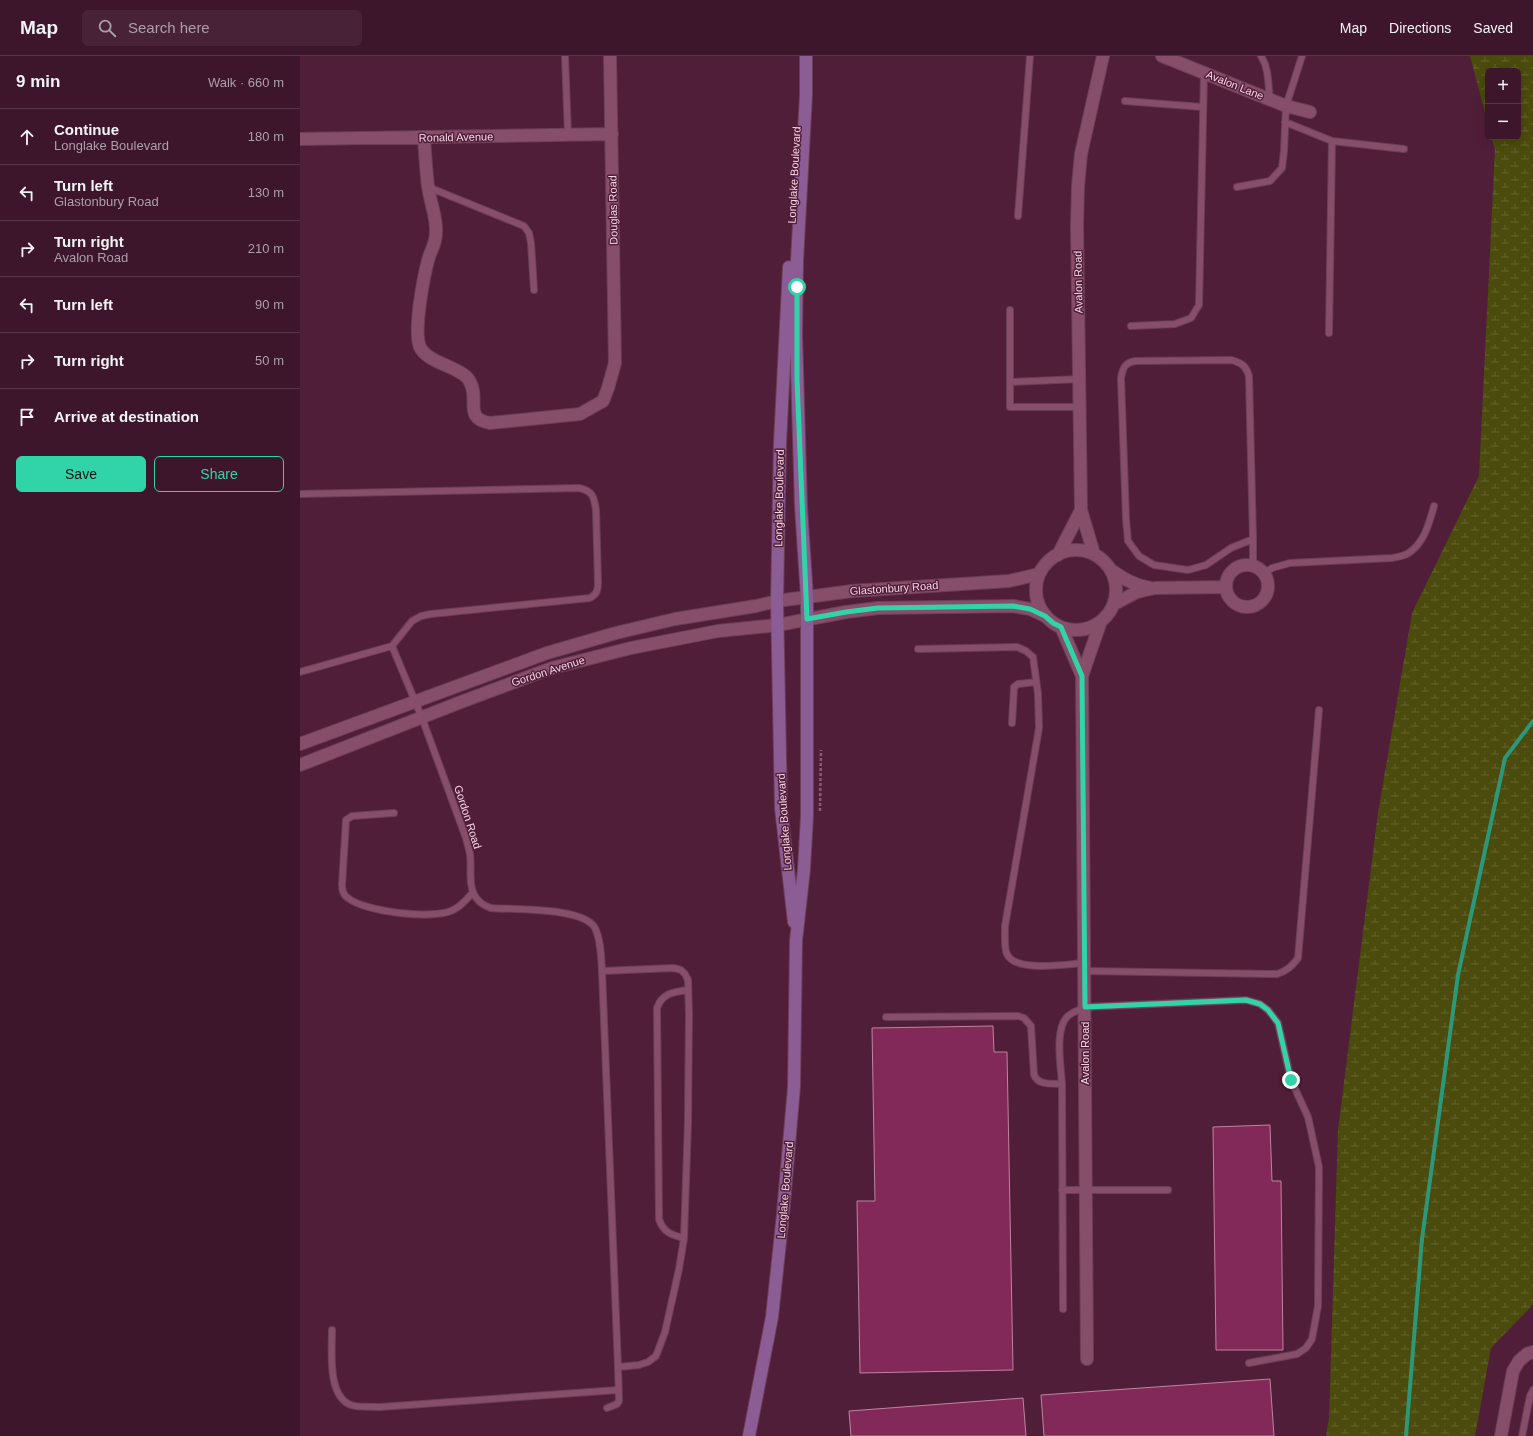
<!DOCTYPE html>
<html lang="en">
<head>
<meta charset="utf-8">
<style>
	:root { --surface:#3d162b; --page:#482337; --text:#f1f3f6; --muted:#ad9fa9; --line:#563547; --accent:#31d4a9 }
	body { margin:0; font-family:Arial,sans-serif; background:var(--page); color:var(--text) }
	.controls { position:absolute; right:12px; top:12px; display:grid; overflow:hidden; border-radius:6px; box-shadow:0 2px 10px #0003 }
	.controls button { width:36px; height:36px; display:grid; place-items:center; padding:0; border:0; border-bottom:1px solid var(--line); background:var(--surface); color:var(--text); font:20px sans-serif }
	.stop { position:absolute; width:12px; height:12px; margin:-9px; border:3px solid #31d4a9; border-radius:50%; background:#fff }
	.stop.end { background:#31d4a9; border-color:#fff; box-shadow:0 1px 4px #0008 }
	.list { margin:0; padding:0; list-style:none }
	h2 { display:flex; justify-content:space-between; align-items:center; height:52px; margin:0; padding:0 16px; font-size:17px }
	h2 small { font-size:13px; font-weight:400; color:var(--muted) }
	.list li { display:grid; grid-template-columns:26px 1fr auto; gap:12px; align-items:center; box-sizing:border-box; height:56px; padding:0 16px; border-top:1px solid var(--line) }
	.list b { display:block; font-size:15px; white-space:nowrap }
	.list p { margin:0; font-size:13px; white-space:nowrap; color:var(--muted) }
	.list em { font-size:13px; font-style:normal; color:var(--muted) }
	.actions { display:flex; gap:8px; padding:12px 16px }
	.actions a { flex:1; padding:9px 0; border:1px solid var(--accent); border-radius:6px; text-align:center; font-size:14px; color:var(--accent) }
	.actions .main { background:var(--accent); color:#111 }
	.icon { flex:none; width:22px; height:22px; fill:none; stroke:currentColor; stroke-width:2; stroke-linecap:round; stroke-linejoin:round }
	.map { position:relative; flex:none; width:1233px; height:1380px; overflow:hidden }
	header { display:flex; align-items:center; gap:24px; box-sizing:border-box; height:56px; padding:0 20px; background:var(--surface); border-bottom:1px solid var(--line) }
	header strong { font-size:19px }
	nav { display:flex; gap:22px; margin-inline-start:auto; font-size:14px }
	.search { width:280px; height:36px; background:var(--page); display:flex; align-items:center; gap:10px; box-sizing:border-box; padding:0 14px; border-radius:6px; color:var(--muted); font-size:15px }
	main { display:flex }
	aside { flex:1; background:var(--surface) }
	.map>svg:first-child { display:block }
	.wetland { fill:url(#wetland-marsh) }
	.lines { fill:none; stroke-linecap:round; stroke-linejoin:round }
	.stream { stroke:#2d9879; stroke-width:4 }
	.building { fill:#82295a; stroke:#c183a0 }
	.service-casing { stroke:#6b3e57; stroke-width:8 }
	.minor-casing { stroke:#6b3e57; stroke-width:14 }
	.secondary-casing { stroke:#6b3e57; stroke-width:14 }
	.path { stroke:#895c73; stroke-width:2.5; stroke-dasharray:3 2; stroke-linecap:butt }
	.service { stroke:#874e69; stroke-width:6 }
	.minor { stroke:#874e69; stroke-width:12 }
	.secondary { stroke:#8c5d94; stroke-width:12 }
	.route { stroke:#31d4a9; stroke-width:5 }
	.labels { text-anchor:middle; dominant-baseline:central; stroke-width:3; stroke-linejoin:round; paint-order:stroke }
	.street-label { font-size:11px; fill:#f7d5e4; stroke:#511e39 }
</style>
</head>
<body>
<header>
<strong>Map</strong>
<div class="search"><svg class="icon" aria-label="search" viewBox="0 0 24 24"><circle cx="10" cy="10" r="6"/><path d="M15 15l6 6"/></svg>Search here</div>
<nav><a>Map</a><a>Directions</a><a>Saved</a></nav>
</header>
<main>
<aside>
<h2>9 min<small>Walk · 660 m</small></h2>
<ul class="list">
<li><svg class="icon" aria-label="ahead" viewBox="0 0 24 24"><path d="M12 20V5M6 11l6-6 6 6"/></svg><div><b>Continue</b><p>Longlake Boulevard</p></div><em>180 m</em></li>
<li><svg class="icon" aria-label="left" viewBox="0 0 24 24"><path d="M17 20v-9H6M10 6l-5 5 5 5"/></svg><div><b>Turn left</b><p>Glastonbury Road</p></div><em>130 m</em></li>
<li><svg class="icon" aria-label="right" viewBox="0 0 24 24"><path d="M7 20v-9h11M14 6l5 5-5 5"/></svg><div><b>Turn right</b><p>Avalon Road</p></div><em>210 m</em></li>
<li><svg class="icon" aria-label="left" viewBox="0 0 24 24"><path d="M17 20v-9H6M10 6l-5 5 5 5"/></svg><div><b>Turn left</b></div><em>90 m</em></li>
<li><svg class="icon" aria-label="right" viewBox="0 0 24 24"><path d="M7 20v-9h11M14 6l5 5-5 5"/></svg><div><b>Turn right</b></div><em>50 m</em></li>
<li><svg class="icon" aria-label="arrive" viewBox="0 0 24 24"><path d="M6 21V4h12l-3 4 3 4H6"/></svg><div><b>Arrive at destination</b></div></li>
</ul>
<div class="actions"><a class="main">Save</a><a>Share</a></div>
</aside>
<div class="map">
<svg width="1233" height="1380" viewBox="0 0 1233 1380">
	<defs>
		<pattern id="wetland-marsh" width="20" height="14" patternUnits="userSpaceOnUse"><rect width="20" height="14" fill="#4a4b0c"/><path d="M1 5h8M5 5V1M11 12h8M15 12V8" fill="none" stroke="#65642f"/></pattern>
	</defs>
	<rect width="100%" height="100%" fill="#511e39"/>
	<path class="wetland" d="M1170,0h63v1248l-5,6 -37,38 -16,88h-149l3,-18 9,-288 40,-317 34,-200 67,-137 16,-327 -4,-12h27v-66h-30v53z"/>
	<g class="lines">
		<path class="stream" d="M1106,1380l16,-197 36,-264 47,-217 28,-37"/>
	</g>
	<path class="building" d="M693,970l1,26h13l6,318 -153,3 -3,-172h18l-3,-173z
		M970,1069l2,56h9l2,169h-67l-3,-223z
		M970,1323l4,57h-230l-3,-41z
		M723,1342l3,38h-175l-2,-25z"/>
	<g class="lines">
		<g class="service-casing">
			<path id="service" d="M265,0l3,79
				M961,0c8,12 7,29 9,43
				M825,45l77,6
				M985,66l47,19 72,8
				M128,131l96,39 5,7 2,10 3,47
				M937,131l33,-6 12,-13 2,-17 2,-45 16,-50
				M718,160l12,-160
				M710,254v97h70
				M831,270l44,-2 16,-6 8,-13 5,-232
				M1029,277l3,-192
				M710,326l70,-3
				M0,438l279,-6c14,3 15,9 17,22l2,72c0,8 -1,12 -8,16l-159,16 -10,2 -9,5 -20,25 -92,26
				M953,483l-22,9 -25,17 -18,5 -34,-5 -15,-9 -11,-15 -2,-22 -5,-141c2,-11 4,-15 14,-17l96,-1c11,3 15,6 18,16l4,163v27
				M964,518l8,-6 18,-5 102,-5c5,-1 11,-2 15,-4 17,-10 22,-30 27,-48
				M92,590l30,72 44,120c1,5 3,11 4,16 2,14 -3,35 8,46 4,5 8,6 13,8 23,2 93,-1 104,20 6,12 6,29 7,43l72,-3 7,2 4,4 3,6 1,35 -1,107 -4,116 -5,31 -14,63 -9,24 -8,6 -9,3 -21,2 1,34 -2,3 -10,4
				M618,593l99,-2 9,4 7,6 5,37 1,34 -34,198c0,7 -1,23 2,28 8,19 61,10 77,9
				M712,667l2,-36 4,-3 18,-2
				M94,757l-42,3 -6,4 -4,65c0,5 1,10 6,13 17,14 85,22 105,12 9,-4 14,-11 20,-18
				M302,915l16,396
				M785,915l192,3c10,-3 15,-8 21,-16l21,-248
				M586,961l132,-1 6,2 7,8 3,49c5,11 17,8 28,9 -1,-17 -8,-56 6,-68 4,-4 12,-6 17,-9l161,-7 14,4 8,6 10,13 13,57 17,37 11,50 -1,139 -6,33 -6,9 -9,6 -48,9
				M762,1028l1,225
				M762,1134h106
				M384,1182c-13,-3 -21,-6 -25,-19l-2,-211c5,-15 17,-16 31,-18
				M32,1274c0,21 -5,66 19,75 9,3 20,1 29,2l238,-17
				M1222,1380l8,-40 3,-6"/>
		</g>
		<g class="minor-casing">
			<path id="minor" d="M862,0l124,50 24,6
				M124,81c1,16 2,33 4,49 2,17 11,36 7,54 -1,6 -4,11 -6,17 -5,17 -16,74 -9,90 7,16 41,20 49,33 12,19 -7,38 21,43l90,-9 23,-13 5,-13 7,-25 -5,-307
				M0,83l312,-5
				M736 534a40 40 0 1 1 80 0a40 40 0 1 1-80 0Z
				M794,498l-13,-44 -4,-284 1,-40 3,-32 22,-98
				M758,499l23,-45
				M926 530a21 21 0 1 1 42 0a21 21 0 1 1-42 0Z
				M811,514c13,9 23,15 39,18
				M814,548l23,-12 18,-4 70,-1
				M761,571l21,49
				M0,688l247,-91 69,-20 59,-14 81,-13 21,-5 75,-10 157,-10 30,-7
				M0,709l161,-63 91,-34 79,-20 87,-17 60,-6 68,-13 32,-4 135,-2 17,3 15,7
				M787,1303l-5,-683 19,-55
				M1201,1380l12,-65 6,-10 8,-7 6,-2"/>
		</g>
		<g class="secondary-casing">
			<path id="secondary" d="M489,211l-9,176 -3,158 4,207 13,114
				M449,1380l23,-119 11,-103 11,-127 2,-146 8,-72 3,-53v-219l-6,-90 -5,-173 1,-73 9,-166v-39"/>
		</g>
		<path class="path" d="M520,755l1,-61"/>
		<use href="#service" class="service"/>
		<use href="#minor" class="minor"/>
		<use href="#secondary" class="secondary"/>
	</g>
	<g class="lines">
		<path class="route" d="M497,231v93l10,239 39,-7 32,-4 135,-2 17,3 15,7 8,7 8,4 21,49 3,331 161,-7 14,4 8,6 10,13 13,57"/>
	</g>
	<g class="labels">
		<g class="street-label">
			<text transform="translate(935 29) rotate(22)">Avalon Lane</text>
			<text transform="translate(156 81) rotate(-1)">Ronald Avenue</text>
			<text transform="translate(494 119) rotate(-87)">Longlake Boulevard</text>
			<text transform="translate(313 154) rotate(-91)">Douglas Road</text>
			<text transform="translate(778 226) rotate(-91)">Avalon Road</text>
			<text transform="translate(479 442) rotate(-89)">Longlake Boulevard</text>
			<text transform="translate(594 532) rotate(-4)">Glastonbury Road</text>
			<text transform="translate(248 615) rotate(-18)">Gordon Avenue</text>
			<text transform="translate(168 761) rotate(72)">Gordon Road</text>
			<text transform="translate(484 766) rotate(-94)">Longlake Boulevard</text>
			<text transform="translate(785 997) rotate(-90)">Avalon Road</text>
			<text transform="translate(485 1134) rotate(-85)">Longlake Boulevard</text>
		</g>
	</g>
</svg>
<div class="controls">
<button>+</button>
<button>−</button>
</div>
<div class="stop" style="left:497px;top:231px"></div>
<div class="stop end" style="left:991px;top:1024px"></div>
</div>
</main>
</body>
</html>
